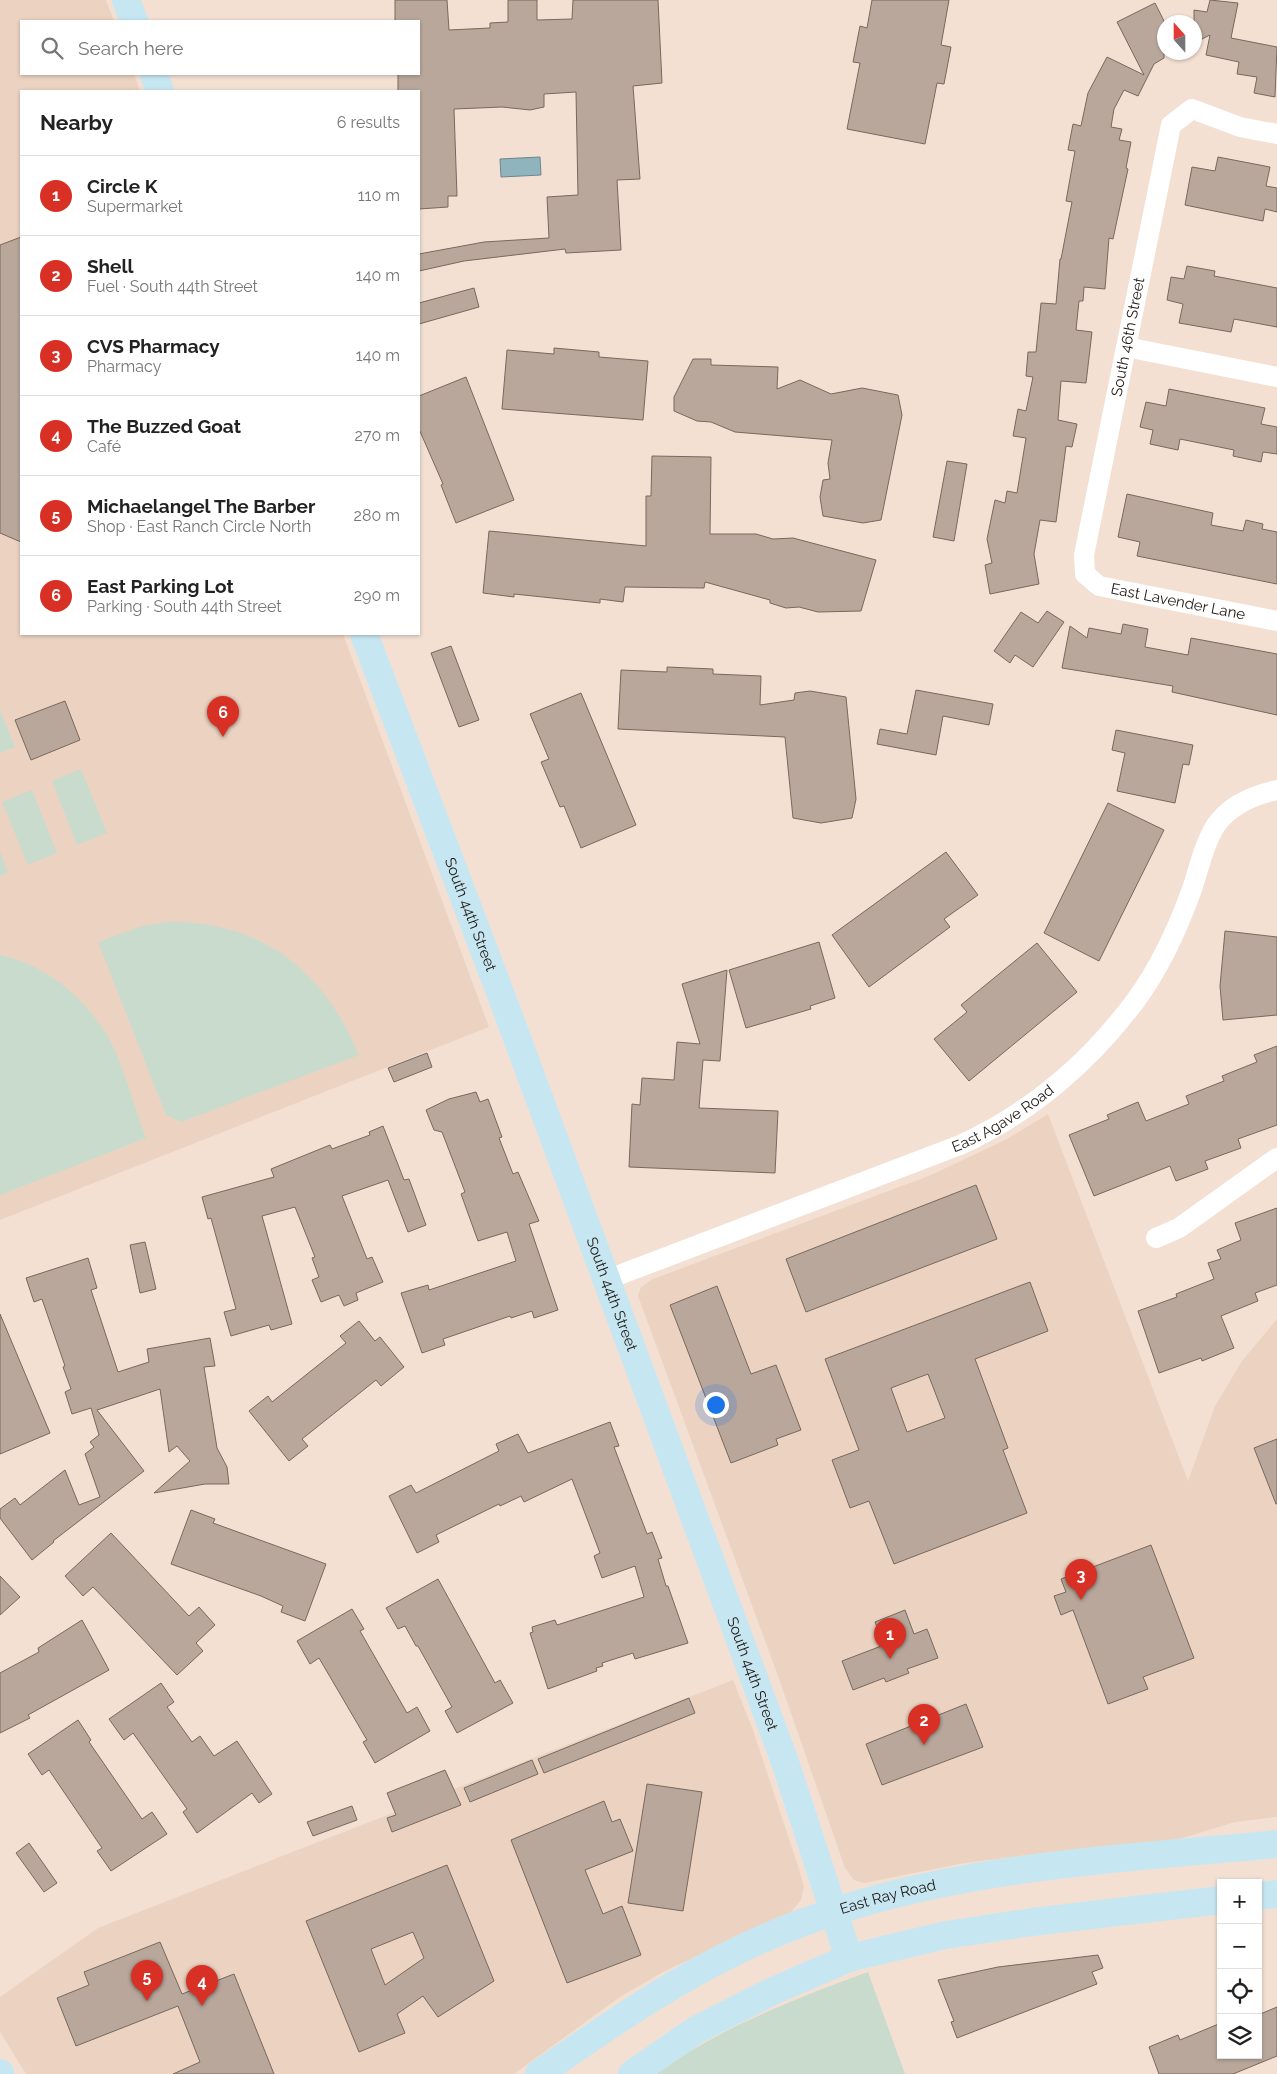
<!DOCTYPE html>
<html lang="en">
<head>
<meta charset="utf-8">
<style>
	:root { --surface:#fff; --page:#f6f6f6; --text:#222; --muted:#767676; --line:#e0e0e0; --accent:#d93025 }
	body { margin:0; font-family:Raleway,sans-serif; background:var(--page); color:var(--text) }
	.controls { position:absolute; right:15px; bottom:15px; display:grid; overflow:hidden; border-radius:0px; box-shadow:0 1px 4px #0004 }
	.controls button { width:45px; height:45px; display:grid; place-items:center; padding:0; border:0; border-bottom:1px solid var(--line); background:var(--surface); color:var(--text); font:25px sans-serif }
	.compass { position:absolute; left:1157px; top:15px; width:45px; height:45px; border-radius:50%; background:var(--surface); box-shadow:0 1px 4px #0004; rotate:339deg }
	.you { position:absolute; left:715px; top:1404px; width:18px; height:18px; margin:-12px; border:4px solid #fff; border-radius:50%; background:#1a73e8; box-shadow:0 0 0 8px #1a73e833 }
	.badge { display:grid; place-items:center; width:32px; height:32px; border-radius:50%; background:var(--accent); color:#fff; font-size:16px; font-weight:700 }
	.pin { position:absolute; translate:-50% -41px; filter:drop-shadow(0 1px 2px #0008) }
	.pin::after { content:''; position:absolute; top:26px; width:18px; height:15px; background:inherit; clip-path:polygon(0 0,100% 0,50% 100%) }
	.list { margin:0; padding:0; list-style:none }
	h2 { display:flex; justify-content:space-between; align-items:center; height:65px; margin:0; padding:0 20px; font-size:21px }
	h2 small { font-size:16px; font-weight:400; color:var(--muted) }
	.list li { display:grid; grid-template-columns:32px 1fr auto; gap:15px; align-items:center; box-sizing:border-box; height:80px; padding:0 20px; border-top:1px solid var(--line) }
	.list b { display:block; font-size:19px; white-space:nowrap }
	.list p { margin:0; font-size:16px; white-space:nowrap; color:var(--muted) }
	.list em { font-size:16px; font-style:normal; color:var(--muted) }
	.icon { flex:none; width:28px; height:28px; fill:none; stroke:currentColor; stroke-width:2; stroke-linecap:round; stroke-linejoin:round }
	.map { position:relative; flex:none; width:1277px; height:2074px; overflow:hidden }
	.search { position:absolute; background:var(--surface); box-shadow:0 1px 4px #0004; left:20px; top:20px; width:400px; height:55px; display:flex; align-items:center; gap:12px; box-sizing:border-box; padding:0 18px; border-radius:0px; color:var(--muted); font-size:19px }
	.panel { position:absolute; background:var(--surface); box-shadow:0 1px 4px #0004; left:20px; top:90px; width:400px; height:545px; border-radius:0px }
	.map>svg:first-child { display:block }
	.built { fill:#ecd3c1 }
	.green { fill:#c9dbcc }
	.water { fill:#90b4be; stroke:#6e858b }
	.building { fill:#b9a79b; stroke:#78685d; fill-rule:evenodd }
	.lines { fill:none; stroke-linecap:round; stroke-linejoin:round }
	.street { stroke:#fff; stroke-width:20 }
	.secondary { stroke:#c6e7f2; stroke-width:28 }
	.labels { text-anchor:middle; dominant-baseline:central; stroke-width:4.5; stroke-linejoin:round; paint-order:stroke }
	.street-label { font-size:15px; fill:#1f1814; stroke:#fff }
</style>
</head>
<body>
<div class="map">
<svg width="1277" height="2074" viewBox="0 0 1277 2074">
	<rect width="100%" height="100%" fill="#f3e0d3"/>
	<path class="built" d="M0,0h106l8,21h-93v53h113l6,17h-119v543h322l146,393 -489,193z
		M1048,1114l140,367 27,-75 27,-45 35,-42v498l-42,5 -65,20 -118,10 -87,11 -101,20 -10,-3 -9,-12 -67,-192 -140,-380 3,-9 12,-8 278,-104 76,-36z
		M733,1680l20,50 46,139 5,17 -3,14 -10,12 -128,60 -43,25 -106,77h-488l-26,-42v-35l98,-69z"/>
	<path class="green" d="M0,710l15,37 -15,6z
		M81,769l26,64 -30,12 -25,-64z
		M32,790l25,63 -29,12 -26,-63z
		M0,852l8,20 -8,4z
		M169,922c94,-1 155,49 190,133l-178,67 -15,-7 -68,-173 44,-16z
		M0,955c46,10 82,40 107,80 15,25 28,74 39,103l-146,57z
		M868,1972l37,102h-250c65,-46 139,-75 213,-102z"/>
	<path class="water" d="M540,157l1,18 -40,2 -1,-18z"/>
	<path class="building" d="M395,0h52l2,30 41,-2v-5l18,-1v-22h29v20l35,-1 1,-19h85l4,83 -29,3 7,93 -23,1 4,70 -55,3 -1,-4 -101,12 -45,10v-17l65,-12 65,-4 -2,-41 31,-2 -2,-103 -32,2v13l-14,3 -28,-3 -48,2 3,87h-9v11l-29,2v-118h-21v-17h21v-53h-24z
		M872,0h77l-8,45 10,2 -7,37 -7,-1 -12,61 -78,-15 13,-66 -7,-1 7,-36 7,2z
		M1210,0l28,3 -7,35 46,9 -2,50 -21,-4 3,-16 -20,-3 2,-12 -33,-7 4,-20 -16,8v-33l13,2z
		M1155,3l9,18v37l-10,6 -16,32 -14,-6 -10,19 -3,18 11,2 -3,11 12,2 -5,26 2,1 -15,70 -4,-1 -4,51 -21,-2 -1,14h-4l-3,29 16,2 -6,51 -25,-2 -3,39 19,4 -5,23 -6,-1 -10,76 -16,-2 -6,34 5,30 -49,10 -5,-29 7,-2 -5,-24 8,-39 10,3 2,-12 10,2 9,-55 -13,-2 5,-27 8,2 7,-34 -7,-1 2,-24h8l5,-49 15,1 4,-45h1l11,-57 -6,-1 9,-50 -7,-1 5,-26 8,2 7,-33 19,-36 37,18 -27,-53z
		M1218,157l52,10 -4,19 11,2v24l-12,-3 -2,12 -78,-16 7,-38 23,4z
		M21,237v305l-21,-9v-288z
		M1187,266l28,5 -1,5 63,12v39l-43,-8 -3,13 -52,-9 4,-19 -16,-4 4,-23 13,2z
		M474,288l5,19 -60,17v-21z
		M554,348l45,4v5l49,4 -5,59 -141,-11 5,-59 47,4z
		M693,359h18v6l67,2 -1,22 23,-9 31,14 31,-6 36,7 4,20 -21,105 -18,3 -40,-7 -3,-19 3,-17 7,-1 -2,-16 4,-23 -97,-8 -24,-10 -14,-1 -23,-10v-14z
		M466,377l48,123 -58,23 -15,-38 2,-1 -24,-55v-33z
		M1169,389l96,19 -4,16 16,3v27l-14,-2 -2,10 -28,-6 1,-6 -54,-11 -2,11 -28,-6 3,-14 -13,-3 6,-25 20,4z
		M652,456l59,1 -1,77h46l17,5 20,-1 83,22 -15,51 -43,1 -19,-5 -13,1 -16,-5v-3l-65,-18 -1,6 -79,-1 -2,15 -23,-3v4l-86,-9v3l-31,-4 6,-62 157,15v-50h5z
		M947,461l20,3 -13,77 -21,-4z
		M1127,494l86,19 -2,12 32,6 3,-11 17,4 -1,5 15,3v52l-140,-28 3,-14 -22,-5z
		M1047,611l17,11 -31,45 -18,-12 -5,8 -16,-12 27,-39 17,11z
		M1123,624l25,5 -3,18 43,8 3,-17 86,16v61l-105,-23 1,-6 -111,-18 8,-42 17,12 2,-10 32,6z
		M451,646l28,74 -20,7 -28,-74z
		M667,667l46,2v5l48,2 -1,29 34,-5 1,-7 15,-2 36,6 10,102 -4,19 -31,5 -28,-5 -8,-81 -167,-8 3,-59 46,2z
		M916,690l77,14 -4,21 -46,-9 -7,39 -59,-11 3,-15 27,5z
		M581,693l55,132 -55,23 -17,-42 -4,1 -19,-45 8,-3 -19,-45z
		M65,701l15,39 -49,20 -16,-40z
		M1116,730l77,15 -4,20 -6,-1 -8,39 -58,-12 8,-38 -13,-3z
		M1108,803l56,27 -65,131 -55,-28z
		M946,852l32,43 -34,24 6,8 -81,60 -37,-52z
		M1225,931l52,6v78l-54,5 -3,-34z
		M819,942l16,56 -25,8 1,3 -65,19 -17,-58z
		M1037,943l40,49 -108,89 -35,-42 33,-27 -6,-7z
		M727,970l-7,91 -17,-1 -4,48 79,3 -3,62 -146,-6 3,-63 8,1 2,-27 32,2 3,-38 23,2 -18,-60z
		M1277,1046v79l-39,14 3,9 -36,13 3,8 -32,12 -6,-15 -76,30 -25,-61 40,-16 -2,-4 31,-13 8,19 43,-17 -3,-8 38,-15 -2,-5 35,-14 -3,-7z
		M427,1053l5,14 -38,15 -6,-14z
		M476,1092l4,10 8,-3 14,38 -3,1 14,36 5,-2 21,49 -10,3 29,86 -24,8 -2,-7 -21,7 -1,-2 -67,23 2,6 -23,8 -21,-60 27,-8 1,5 87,-29 -9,-29 -29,9 -17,-47 4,-2 -23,-60 -8,-2 -8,-20 23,-11z
		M383,1126l21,54 5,-1 17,46 -18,7 -20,-52 -46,16 25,63 5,-2 11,25 -27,11 2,7 -14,6 -5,-11 -18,7 -9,-22 7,-3 -7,-19 3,-1 -20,-50 -33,9 30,108 -21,6 -2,-5 -38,11 -7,-24 12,-3 -25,-91 -3,1 -6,-22 72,-20 -3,-8 59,-24 2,4 38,-14 -1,-3z
		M976,1185l21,54 -191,73 -20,-53z
		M1277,1208v77l-22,8 3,8 -37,15 13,32 -32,13 -1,-3 -42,15 -21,-62 39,-14 -1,-3 38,-15 -6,-16 13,-4 -4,-9 24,-10 -6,-17z
		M145,1242l11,47 -16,4 -10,-48z
		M88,1258l9,30 -6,2 27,82 31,-10 -2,-13 63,-11 5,28 -11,1 13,81 10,19 2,17h-24l-51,9 36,-32 -13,-15 -8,6 -9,-63 -63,21 47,61 -91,70 1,1 -22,18 -32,-42v-9l15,-11 5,7 45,-35 14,35 21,-8 -15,-43 9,-7 -4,-5 9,-7 -8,-27 -19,6 -7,-22 6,-3 -8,-22 2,-1 -23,-67 -8,3 -8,-24z
		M1030,1282l18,49 -73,28 33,89 -5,2 24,63 -133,51 -25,-63 -19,7 -18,-48 27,-10 -34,-91zM928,1374l17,44 -38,14 -16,-44z
		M717,1286l34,88 25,-9 25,65 -25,9 2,6 -47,18 -61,-158z
		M0,1314l50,119 -50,21z
		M359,1321l16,20 5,-4 24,30 -23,19 -5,-6 -74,59 6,7 -19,15 -40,-50 19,-15 4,6 74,-59 -6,-7z
		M610,1422l9,24 -5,1 33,87 5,-2 10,26 -4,1 8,27h2l20,57 -53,16 -2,-6 -31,10 1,3 -7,2 1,3 -49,18 -18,-56 3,-1 -1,-5 23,-7 2,5 87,-28 -9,-31 -33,12 -8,-22 6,-3 -28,-74 -48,23 -3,-6 -21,10 -1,-2 -63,31 3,7 -22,11 -28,-57 22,-11 5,8 83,-42 -3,-7 22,-10 10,19z
		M1277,1439v65h-1l-22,-56z
		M191,1510l24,9 -2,4 113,41 -21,57 -24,-9 2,-6 -22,-10 -90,-32z
		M111,1533l78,83 10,-9 16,18 -19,18 7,8 -26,24 -84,-88 -10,9 -18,-20z
		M1151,1545l43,113 -51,19 5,12 -40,15 -35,-94 -12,5 -7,-19 12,-4 -5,-13z
		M0,1576l20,21 -20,18z
		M438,1579l57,104 5,-3 13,23 -56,30 -12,-22 7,-4 -34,-61h-2l-11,-20 -7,3 -12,-21z
		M352,1609l12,20 -4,2 47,82 10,-6 13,24 -55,32 -12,-21 4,-2 -48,-82 -9,6 -13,-23z
		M905,1610l9,24 13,-5 11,29 -31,11 2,4 -23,9 -2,-4 -31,12 -11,-29 42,-16 -9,-23z
		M82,1620l27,50 -81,45 2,3 -30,15v-60l39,-21 -1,-4z
		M161,1683l13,19 -7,5 25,35 8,-6 14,20 23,-15 35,53 -13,9 -7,-10 -55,40 -14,-21 4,-3 -54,-76 -9,7 -15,-21z
		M689,1698l6,15 -151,60 -6,-14z
		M966,1704l17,43 -101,38 -16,-41z
		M78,1720l13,20 -2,2 53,77 10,-7 15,22 -56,37 -14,-20 5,-3 -53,-78 -7,5 -14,-21z
		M532,1760l6,14 -68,28 -6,-14z
		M445,1770l16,35 -69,27 -5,-14 9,-3 -9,-22z
		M647,1784l55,8 -19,119 -55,-8z
		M604,1801l8,21 8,-3 13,32 -48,19 18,44 19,-8 19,49 -74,28 -56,-143z
		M352,1806l5,14 -44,16 -6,-14z
		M29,1843l28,40 -13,9 -28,-39z
		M447,1865l47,116 -56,36 -15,-21 -26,18 8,19 -46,19 -53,-131zM413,1932l11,26 -39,27 -14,-36z
		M160,1942l22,52 52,-20 40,100h-101l27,-12 -22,-56 -102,40 -19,-48 32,-13 -5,-13z
		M1098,1955l5,13 -11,4 5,12 -140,54 -6,-16 3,-1 -16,-41 60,-13z
		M1277,2007v49l-44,18h-74l-10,-27 29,-12 2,5 41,-17v32h37v-40z"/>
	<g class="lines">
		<g class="street">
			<path id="s1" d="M1277,134l-37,-7 -48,-18 -21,16 -87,430 1,19 14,12 178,35"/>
			<path d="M1126,347l151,30"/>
			<path d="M1156,1238l23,-10 98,-70"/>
			<path id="s2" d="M606,1280l354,-135c70,-32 130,-83 176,-145 25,-34 42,-72 56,-111 7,-21 12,-45 24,-64 14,-20 38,-30 61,-35"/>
		</g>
		<g class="secondary">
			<path d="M126,0l8,21"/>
			<path d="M154,74l6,17"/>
			<path id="s3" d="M364,634l137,361 284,767 64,196"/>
			<path d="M1258,1896l19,-2"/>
			<path d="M0,2073v1"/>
			<path id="s4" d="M539,2074c70,-49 141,-98 219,-133 162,-74 345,-80 519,-97"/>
			<path d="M632,2074l64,-44 77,-39 76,-33 97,-23 86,-13 189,-22"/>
		</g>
	</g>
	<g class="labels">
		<g class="street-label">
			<text transform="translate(1128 337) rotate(-79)">South 46th Street</text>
			<text stroke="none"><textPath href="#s1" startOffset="672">East Lavender Lane</textPath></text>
			<text stroke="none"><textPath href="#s3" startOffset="300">South 44th Street</textPath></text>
			<text stroke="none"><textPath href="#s2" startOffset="429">East Agave Road</textPath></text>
			<text stroke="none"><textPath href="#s3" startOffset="705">South 44th Street</textPath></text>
			<text stroke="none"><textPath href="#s3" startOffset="1110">South 44th Street</textPath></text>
			<text stroke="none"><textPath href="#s4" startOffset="394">East Ray Road</textPath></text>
		</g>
	</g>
</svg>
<div class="controls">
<button>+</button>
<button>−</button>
<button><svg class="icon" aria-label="locate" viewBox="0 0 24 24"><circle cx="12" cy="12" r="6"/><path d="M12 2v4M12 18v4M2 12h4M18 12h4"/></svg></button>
<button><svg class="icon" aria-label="layers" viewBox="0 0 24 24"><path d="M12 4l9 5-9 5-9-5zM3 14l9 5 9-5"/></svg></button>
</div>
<svg class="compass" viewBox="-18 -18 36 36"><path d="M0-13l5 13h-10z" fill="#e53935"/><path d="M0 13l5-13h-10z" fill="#767676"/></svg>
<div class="you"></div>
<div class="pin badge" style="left:890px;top:1659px">1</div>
<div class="pin badge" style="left:924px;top:1745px">2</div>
<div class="pin badge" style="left:1081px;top:1600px">3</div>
<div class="pin badge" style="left:202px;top:2006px">4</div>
<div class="pin badge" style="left:147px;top:2001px">5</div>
<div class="pin badge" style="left:223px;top:737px">6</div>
<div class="search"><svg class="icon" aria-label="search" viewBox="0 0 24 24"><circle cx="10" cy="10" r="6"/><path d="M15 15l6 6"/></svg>Search here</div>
<section class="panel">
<h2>Nearby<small>6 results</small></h2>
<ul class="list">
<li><span class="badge">1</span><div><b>Circle K</b><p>Supermarket</p></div><em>110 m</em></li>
<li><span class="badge">2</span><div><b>Shell</b><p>Fuel · South 44th Street</p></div><em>140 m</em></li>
<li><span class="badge">3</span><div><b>CVS Pharmacy</b><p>Pharmacy</p></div><em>140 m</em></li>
<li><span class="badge">4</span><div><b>The Buzzed Goat</b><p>Café</p></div><em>270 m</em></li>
<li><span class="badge">5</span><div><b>Michaelangel The Barber</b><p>Shop · East Ranch Circle North</p></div><em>280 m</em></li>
<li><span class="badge">6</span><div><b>East Parking Lot</b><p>Parking · South 44th Street</p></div><em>290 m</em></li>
</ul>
</section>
</div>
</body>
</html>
